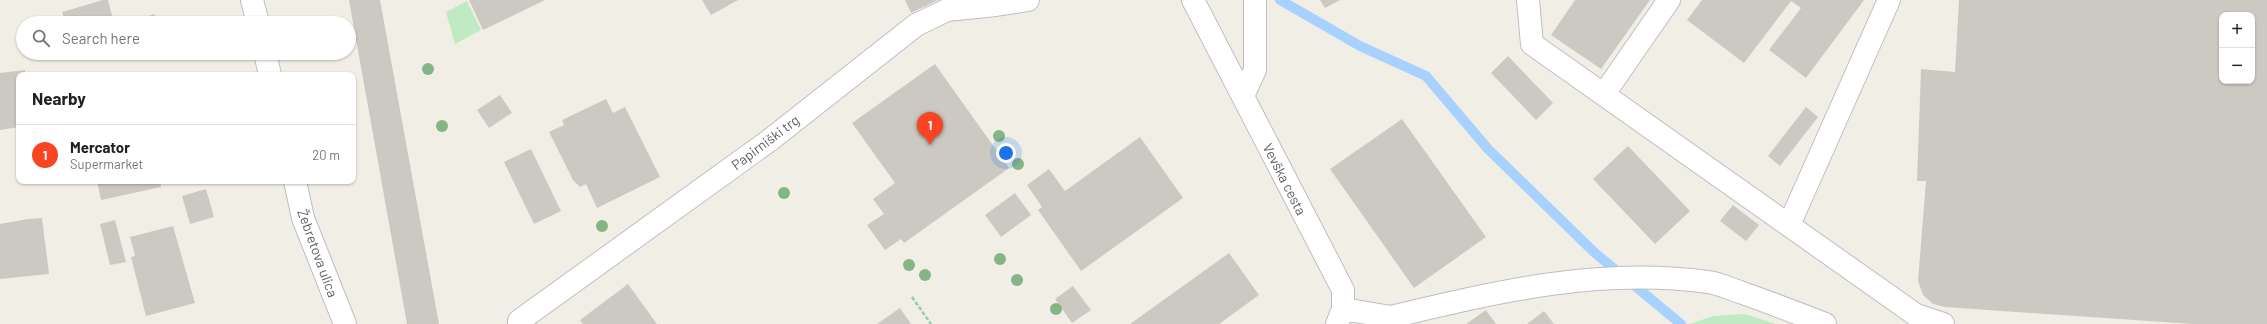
<!DOCTYPE html>
<html lang="en">
<head>
<meta charset="utf-8">
<style>
	:root { --surface:#fff; --page:#f2f2f2; --text:#202124; --muted:#757577; --line:#e0e0e0; --accent:#f94523 }
	body { margin:0; font-family:Barlow,sans-serif; background:var(--page); color:var(--text) }
	.controls { position:absolute; right:12px; top:12px; display:grid; overflow:hidden; border-radius:8px; box-shadow:0 1px 3px #0004 }
	.controls button { width:36px; height:36px; display:grid; place-items:center; padding:0; border:0; border-bottom:1px solid var(--line); background:var(--surface); color:var(--text); font:20px sans-serif }
	.you { position:absolute; left:1006px; top:153px; width:14px; height:14px; margin:-10px; border:3px solid #fff; border-radius:50%; background:#1a73e8; box-shadow:0 0 0 6px #1a73e833 }
	.badge { display:grid; place-items:center; width:26px; height:26px; border-radius:50%; background:var(--accent); color:#fff; font-size:13px; font-weight:700 }
	.pin { position:absolute; translate:-50% -33px; filter:drop-shadow(0 1px 2px #0008) }
	.pin::after { content:''; position:absolute; top:21px; width:14px; height:12px; background:inherit; clip-path:polygon(0 0,100% 0,50% 100%) }
	.list { margin:0; padding:0; list-style:none }
	h2 { display:flex; justify-content:space-between; align-items:center; height:52px; margin:0; padding:0 16px; font-size:17px }
	h2 small { font-size:13px; font-weight:400; color:var(--muted) }
	.list li { display:grid; grid-template-columns:26px 1fr auto; gap:12px; align-items:center; box-sizing:border-box; height:60px; padding:0 16px; border-top:1px solid var(--line) }
	.list b { display:block; font-size:15px; white-space:nowrap }
	.list p { margin:0; font-size:13px; white-space:nowrap; color:var(--muted) }
	.list em { font-size:13px; font-style:normal; color:var(--muted) }
	.icon { flex:none; width:22px; height:22px; fill:none; stroke:currentColor; stroke-width:2; stroke-linecap:round; stroke-linejoin:round }
	.map { position:relative; flex:none; width:2267px; height:324px; overflow:hidden }
	.search { position:absolute; background:var(--surface); box-shadow:0 1px 3px #0004; left:16px; top:16px; width:340px; height:44px; display:flex; align-items:center; gap:10px; box-sizing:border-box; padding:0 14px; border-radius:22px; color:var(--muted); font-size:15px }
	.panel { position:absolute; background:var(--surface); box-shadow:0 1px 3px #0004; left:16px; top:72px; width:340px; height:112px; border-radius:8px }
	.map>svg:first-child { display:block }
	.green { fill:#c0eac3 }
	.lines { fill:none; stroke-linecap:round; stroke-linejoin:round }
	.stream { stroke:#a7d1ff; stroke-width:10 }
	.building { fill:#ccc9c2; fill-rule:evenodd }
	.minor-casing { stroke:#bdbec5; stroke-width:24 }
	.path { stroke:#97ccab; stroke-width:2.5; stroke-dasharray:4 2; stroke-linecap:butt }
	.minor { stroke:#fff; stroke-width:22 }
	.tree { fill:#85b586 }
	.labels { text-anchor:middle; dominant-baseline:central; stroke-width:3; stroke-linejoin:round; paint-order:stroke }
	.street-label { font-size:14px; fill:#5d6067; stroke:#fff }
</style>
</head>
<body>
<div class="map">
<svg width="2267" height="324" viewBox="0 0 2267 324">
	<rect width="100%" height="100%" fill="#f1efe5"/>
	<path class="green" d="M467,1l14,29 -26,14 -9,-32z
		M1745,314l31,10h-86l23,-8z"/>
	<g class="lines">
		<path class="stream" d="M1280,0l80,46 66,30 62,73 107,104 86,71"/>
	</g>
	<path class="building" d="M103,0h5l6,23h-48l-4,-11z
		M349,0h31l59,324h-32z
		M469,0h76l-62,30z
		M702,0h36l-27,15z
		M905,0h33l-27,13z
		M1320,0h20l-15,8z
		M1575,0h75l-49,69 -50,-34z
		M1702,0h162l-58,78 -37,-28 32,-42 -10,-7 -47,62 -57,-43z
		M1959,0h308v324h-75l-247,-17 -12,-3 -10,-9 -5,-14 8,-100h-9l4,-112 34,3zM2222,15h30v66h-30z
		M154,14l3,9h-26z
		M74,53h19l-17,5z
		M1508,56l45,47 -17,17 -45,-47z
		M935,64l74,104 -105,75 -3,-4 -16,11 -18,-25 17,-11 -11,-15 22,-16 -43,-60z
		M25,70v5h-6v52l-19,3v-57z
		M500,95l12,18 -23,15 -12,-18z
		M606,99l7,14 12,-6 35,70 -63,31 -11,-24 -6,3 -7,-7 -24,-48 15,-7 -2,-5z
		M1806,107l12,10 -38,49 -12,-10z
		M1402,119l84,118 -72,51 -84,-119z
		M1140,137l43,61 -102,73 -43,-61 4,-3 -15,-22 22,-16 16,22z
		M1628,146l62,65 -35,33 -62,-65z
		M531,149l30,62 -27,13 -30,-62z
		M97,181h63l1,6 -60,13z
		M206,189l8,28 -24,7 -8,-28z
		M1015,193l16,22 -30,22 -16,-22z
		M1733,205l26,20 -13,16 -26,-20z
		M42,218l7,56 -49,5v-55l28,-5z
		M115,220l11,42 -16,3 -10,-41z
		M173,226l22,77 -49,13 -15,-59 4,-1 -5,-19z
		M1229,253l30,42 -40,29h-89z
		M628,284l29,40h-74l-3,-4z
		M1073,286l18,24 -19,13 -17,-24z
		M900,308l11,16h-34z
		M1486,310l10,14h-30z
		M1544,311l10,13h-27z"/>
	<g class="lines">
		<g class="minor-casing">
			<path id="minor" d="M252,0l6,23
				M1193,0l150,290v19l-6,15
				M1528,0l4,44 384,271 27,9
				M265,53l5,22
				M1604,94l65,-94
				M1243,96l12,-26v-70
				M295,181l8,37 42,106
				M1789,225l100,-225
				M1343,309l48,8 5,7
				M1391,317c105,-25 207,-50 317,-35 10,1 22,7 32,10 28,10 57,21 85,32
				M519,324v-3l251,-181 146,-115 31,-15 49,-5 32,-5"/>
		</g>
		<path class="path" d="M912,297l19,27"/>
		<use href="#minor" class="minor"/>
	</g>
	<g class="tree">
		<circle cx="428" cy="69" r="6"/>
		<circle cx="442" cy="126" r="6"/>
		<circle cx="999" cy="136" r="6"/>
		<circle cx="1018" cy="164" r="6"/>
		<circle cx="784" cy="193" r="6"/>
		<circle cx="602" cy="226" r="6"/>
		<circle cx="1000" cy="259" r="6"/>
		<circle cx="909" cy="265" r="6"/>
		<circle cx="925" cy="275" r="6"/>
		<circle cx="1017" cy="280" r="6"/>
		<circle cx="1056" cy="309" r="6"/>
	</g>
	<g class="labels">
		<g class="street-label">
			<text transform="translate(765 142) rotate(-37)">Papirniški trg</text>
			<text transform="translate(1285 179) rotate(63)">Vevška cesta</text>
			<text transform="translate(318 253) rotate(70)">Žebretova ulica</text>
		</g>
	</g>
</svg>
<div class="controls">
<button>+</button>
<button>−</button>
</div>
<div class="you"></div>
<div class="pin badge" style="left:930px;top:145px">1</div>
<div class="search"><svg class="icon" aria-label="search" viewBox="0 0 24 24"><circle cx="10" cy="10" r="6"/><path d="M15 15l6 6"/></svg>Search here</div>
<section class="panel">
<h2>Nearby<small></small></h2>
<ul class="list">
<li><span class="badge">1</span><div><b>Mercator</b><p>Supermarket</p></div><em>20 m</em></li>
</ul>
</section>
</div>
</body>
</html>
